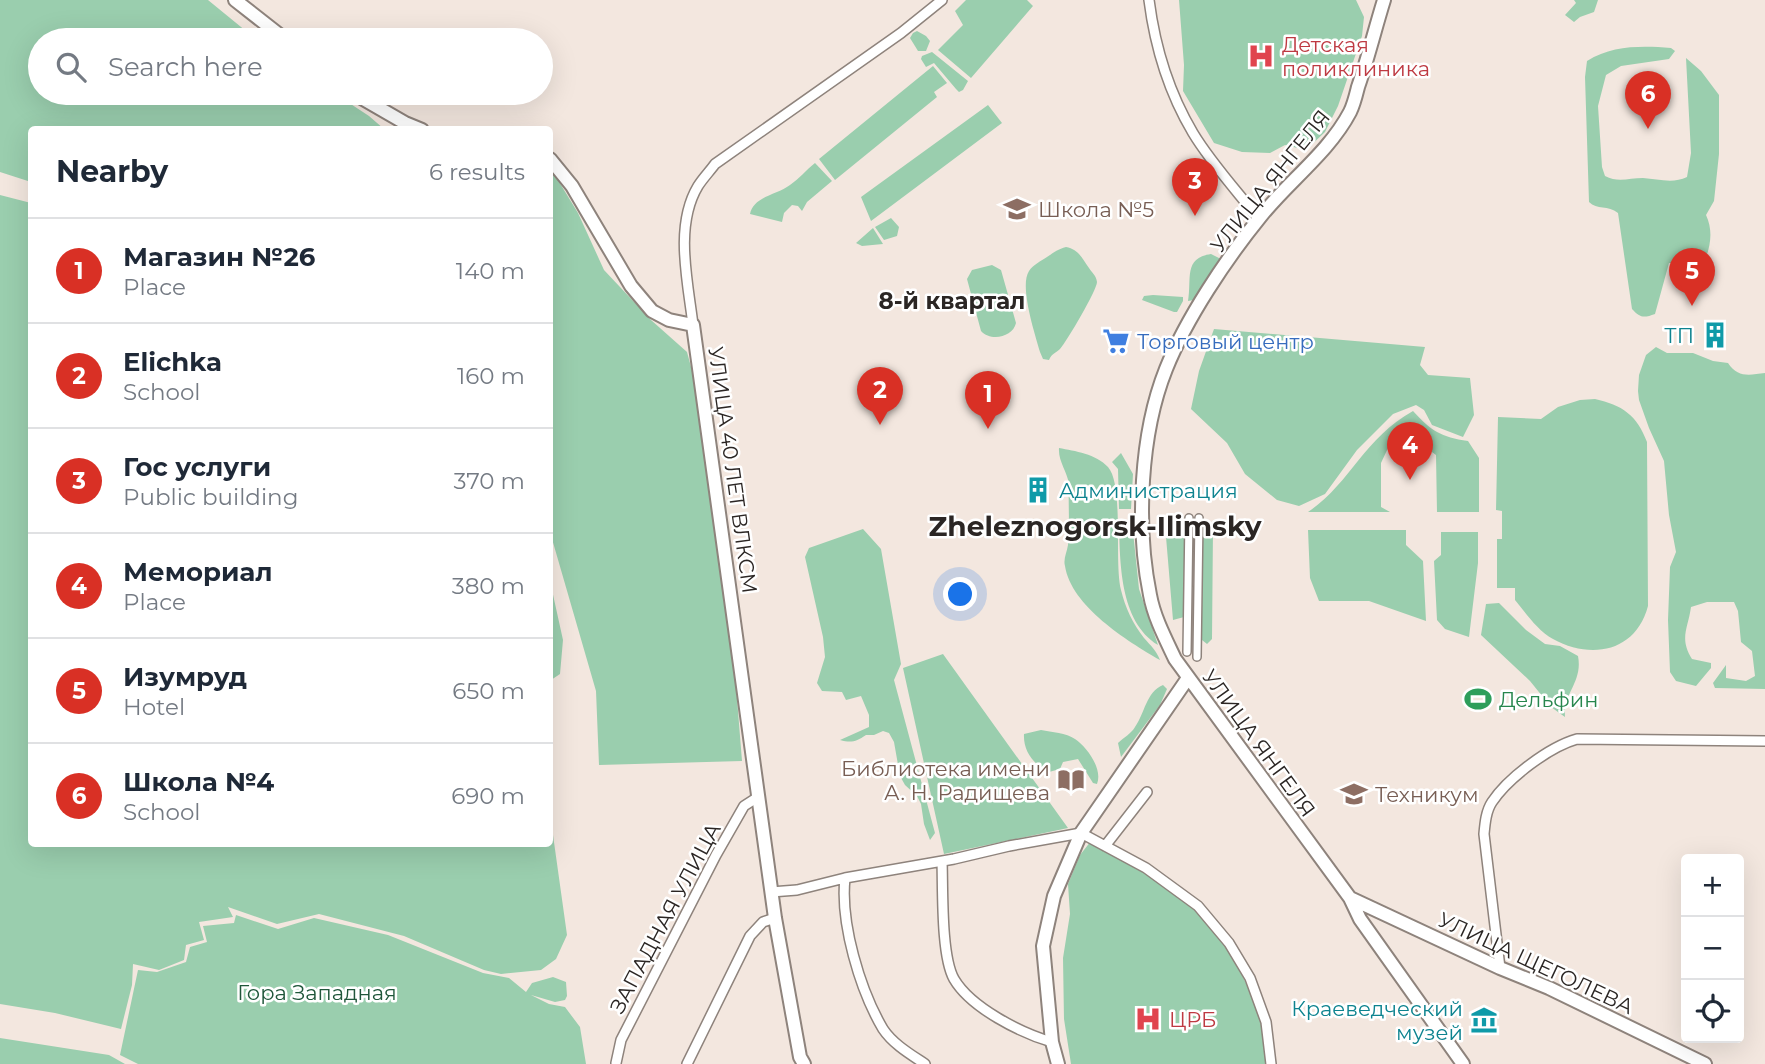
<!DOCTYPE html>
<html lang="en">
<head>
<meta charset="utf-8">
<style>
	:root { --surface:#fff; --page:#f6f6f7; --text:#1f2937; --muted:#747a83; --line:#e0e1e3; --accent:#d93025 }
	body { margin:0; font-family:Montserrat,sans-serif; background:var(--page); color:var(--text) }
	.controls { position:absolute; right:21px; bottom:21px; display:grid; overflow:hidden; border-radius:7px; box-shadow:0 7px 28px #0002 }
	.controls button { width:63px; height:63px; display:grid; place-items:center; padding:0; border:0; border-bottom:2px solid var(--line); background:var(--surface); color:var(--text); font:35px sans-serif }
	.you { position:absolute; left:961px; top:595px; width:24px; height:24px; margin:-18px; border:5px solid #fff; border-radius:50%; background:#1a73e8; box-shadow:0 0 0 10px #1a73e833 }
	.badge { display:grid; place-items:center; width:46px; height:46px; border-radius:50%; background:var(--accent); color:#fff; font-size:23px; font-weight:700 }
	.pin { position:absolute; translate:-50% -58px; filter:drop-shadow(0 2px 4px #0008) }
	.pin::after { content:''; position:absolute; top:37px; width:24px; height:21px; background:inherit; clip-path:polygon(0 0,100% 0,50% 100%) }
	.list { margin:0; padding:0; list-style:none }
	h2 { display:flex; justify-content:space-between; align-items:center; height:91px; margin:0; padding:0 28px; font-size:30px }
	h2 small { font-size:23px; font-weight:400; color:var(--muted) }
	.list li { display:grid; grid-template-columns:46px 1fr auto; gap:21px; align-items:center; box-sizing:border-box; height:105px; padding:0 28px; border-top:2px solid var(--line) }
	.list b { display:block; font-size:26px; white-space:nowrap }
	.list p { margin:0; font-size:23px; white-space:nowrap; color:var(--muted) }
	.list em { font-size:23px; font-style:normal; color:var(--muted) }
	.icon { flex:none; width:38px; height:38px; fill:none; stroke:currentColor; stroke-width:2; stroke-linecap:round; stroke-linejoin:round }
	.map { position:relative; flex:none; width:1765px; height:1064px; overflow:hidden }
	.search { position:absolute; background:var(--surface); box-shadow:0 7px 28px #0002; left:28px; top:28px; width:525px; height:77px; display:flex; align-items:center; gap:18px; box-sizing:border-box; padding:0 24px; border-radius:38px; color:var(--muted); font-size:26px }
	.panel { position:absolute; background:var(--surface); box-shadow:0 7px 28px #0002; left:28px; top:126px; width:525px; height:721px; border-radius:7px }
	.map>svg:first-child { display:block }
	.green { fill:#9aceae }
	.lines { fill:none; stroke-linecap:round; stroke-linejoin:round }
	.pedestrian-casing { stroke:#8e837c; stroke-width:10 }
	.minor-casing { stroke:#8e837c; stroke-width:12 }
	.tertiary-casing { stroke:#8e837c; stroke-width:16 }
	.pedestrian { stroke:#fff; stroke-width:7 }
	.minor { stroke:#fff; stroke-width:9 }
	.tertiary { stroke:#fff; stroke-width:12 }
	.labels { text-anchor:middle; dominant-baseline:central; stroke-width:5; stroke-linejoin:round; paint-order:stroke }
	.health-label { font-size:21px; fill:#be3a42; stroke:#fff; text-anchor:start }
	.street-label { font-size:21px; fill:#2b2624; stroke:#fff }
	.education-label { font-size:21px; fill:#785e54; stroke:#fff; text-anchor:start }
	.culture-label { font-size:21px; fill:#0d838f; stroke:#fff; text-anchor:end }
	.shop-label { font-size:21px; fill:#366cbe; stroke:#fff; text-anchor:start }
	.leisure-label { font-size:21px; fill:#27864d; stroke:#fff; text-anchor:start }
	.park-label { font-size:21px; fill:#1f563a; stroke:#fff }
	.neighbourhood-label { font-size:23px; font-weight:bold; fill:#2b2624; stroke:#fff }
	.district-label { font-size:28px; font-weight:bold; fill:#2b2624; stroke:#fff }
</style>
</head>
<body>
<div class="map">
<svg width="1765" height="1064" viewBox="0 0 1765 1064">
	<rect width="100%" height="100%" fill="#f3e7df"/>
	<path class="green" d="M0,0h208l49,40h-217v53h294l35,23 15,13 -352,1 -1,52 -31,-10z
		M966,0h61l6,6 -62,72 -33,-28 25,-25 -8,-14z
		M1179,0h177l8,17 -2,19 -24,70 -13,26 -19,18 -21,-5 -15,8 -28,-1 -28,-9 -31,-52 1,-26z
		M1574,0h24l-4,12 -14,5 -6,5 -9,-7 11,-12z
		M917,31l9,5 4,5 -4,10h-8l-8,-13 3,-5z
		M1658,47l13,1 4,3 -6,8 -48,7 -15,9 -8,31 4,61 3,9c13,7 24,2 38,2 15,1 30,6 44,-1l4,-24 -5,-95 15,13 18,24v59l-5,47 -8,14c8,17 4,34 -3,50l-14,5 -10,-7h-10l-14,51c-11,4 -15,4 -23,-5l-14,-96c-10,-8 -21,-3 -29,-11l-4,-125 2,-16c22,-14 46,-15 71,-14z
		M932,52l36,29 -5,9 -4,2 -3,-3 -22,-26 -8,4 -5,-8 1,-3z
		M933,66l14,17 -13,9 3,5 -102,83 -16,-21z
		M988,105l14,18 -131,98 -10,-24z
		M815,163l17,18 -25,21 -5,9 -4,-5 -6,-1 -8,8 -2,9 -32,-8c4,-18 27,-19 40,-29 9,-6 16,-15 25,-22z
		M550,167l28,46 26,57 47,50 36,32 7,26 37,246 11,137 -143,4 -3,-74 -46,-159z
		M0,195l31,8 1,641h518v-263l13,59 -3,34 -9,6 2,155 14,100 -11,24 -15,11 -40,4 -17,-4 -80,-34 -85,-22 -42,10 -49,-17 5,10 -34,5 5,18 -18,5 -2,15 -25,10 -26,-6 -1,21 -11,44 -66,-16 -55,-9z
		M891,218l8,9 -2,9 -13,4 -9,-13z
		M873,228l10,16 -21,2 -6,-3z
		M1066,247c12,2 16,11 23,21 3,5 7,7 8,14 0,8 -30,59 -37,67 -5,5 -8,4 -11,11l-6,-1 -3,-7c-5,-18 -21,-66 -11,-81 4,-6 12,-10 18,-14 6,-4 11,-8 19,-10z
		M1211,254l10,5 -4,10 -23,31 -6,1c4,-22 -5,-43 23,-47z
		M992,265l9,5 15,53c-3,14 -25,19 -35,8l-14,-52 5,-9z
		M1153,295l30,2v4l-6,11h-3l-32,-12 2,-4z
		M1214,329l211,18 -5,18 8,10 42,3 4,37 -11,22 -31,-12 -8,-15 -8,-5 -23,9 -36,36 -32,44 -26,12 -22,-6 -32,-26 -18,-31 -36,-34 8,-38z
		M1656,347l11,6h26l20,8 15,2c10,15 21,12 37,10v316l-50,-1 -2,-5 13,-18v13l20,3 9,-5 -3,-25 -11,-9 -3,-31 -4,-9h-27l-16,5c-3,22 -12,31 1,52l19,4v5l-15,18 -20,-5 -6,-9 -2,-52 2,-53 6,-15 -7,-37 -5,-54 -15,-33 -10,-28 -1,-9 1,-16 7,-20z
		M1595,399c27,6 42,16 52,43l1,164c-12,46 -57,54 -95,33 -16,-9 -27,-26 -38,-39v-12h-18v-49h5v-28l-6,-1 2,-93 43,2 17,-12 22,-7z
		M1413,411c18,20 28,26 55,30l11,17v54h-42l-1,-57c-19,-15 -26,-16 -48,-7l-7,15v44l9,5h-82c42,-28 56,-74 105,-101z
		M1059,448c16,3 37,6 49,19 16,18 6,94 13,123 4,17 12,34 23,48 7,8 12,12 16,22 -33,-19 -89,-54 -95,-94 -2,-7 2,-14 3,-21 2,-20 0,-41 1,-61 -2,-13 -11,-23 -10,-36z
		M1121,453l12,21 -2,35h-12l-1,-40 -6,-7z
		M1119,521l13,1 7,67 19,56c-39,-24 -38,-84 -39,-124z
		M1207,523l6,5 -1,111 -5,5 -5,-4 -1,-113z
		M1165,525h19v92l-11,3z
		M863,529l18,20 20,115 -7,16 41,153 -5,7 -6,-16 -3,-20 -4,-8 -12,-11 -5,-9 -6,-34 -5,-9 -6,-2 -9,4h-8c-10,7 -15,8 -26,5l29,-13v-12l-8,-19 -15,4 -4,-8 -20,-1 -5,-8 8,-26 -2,-20 -18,-80 4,-9z
		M1308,530h98v15l17,16 3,60 -57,-20h-50l-9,-23z
		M1441,532h37v31l-9,74 -24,-8 -8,-9 -3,-59 7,-6z
		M1499,603l27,27 19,14 15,2 18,10c5,26 -15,37 -13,61l-14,-10 -21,-26 -49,-46 5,-31z
		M943,654l125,174 -124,26 -41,-186z
		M1163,685l4,4 -7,16 -39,52 -3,-14c6,-6 13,-9 17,-16 10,-14 11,-35 28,-42z
		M1041,730c11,2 25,3 34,9 12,8 28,30 22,45l-4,-1 -15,-24 -15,3 -3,7 -11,3c-15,-7 -26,-21 -25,-38z
		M1091,841c35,22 79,43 108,73 35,35 68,99 67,150h-195l-7,-45 -1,-61 7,-44 -2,-30 12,-29z
		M236,915l42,14 36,-11 74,17 95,38 26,5 17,14 6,-9 21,-6 13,5 1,14 -2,4 -10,2 -24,-7 18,9 16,3 15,20 6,37h-448l-18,-9 18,-85 19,2 29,-10 4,-15 17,-5 -4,-16 31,-3z
		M0,1038l109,17 16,9h-125z"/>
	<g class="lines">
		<g class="pedestrian-casing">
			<path id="pedestrian" d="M1187,652l2,-134
				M1197,657l2,-139"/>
		</g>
		<g class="minor-casing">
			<path id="minor" d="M1149,0c6,47 19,91 44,133 18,30 44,58 66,86
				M693,325c-5,-43 -19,-99 5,-139 5,-8 12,-15 17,-22l186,-131 41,-33
				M1105,846l42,-54
				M942,861c1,29 -1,95 12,118 17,29 67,54 98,63
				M845,878c-5,45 15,112 38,151 10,15 27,25 42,35
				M771,892l26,-2 48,-12 109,-19 55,-13 72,-13 65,35 52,38 31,37 21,35 16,44 5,42
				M1500,968l-16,-134c1,-11 2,-23 8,-32 16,-24 57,-55 85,-63l188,2
				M616,1063l5,-23 95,-185 28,-49 14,-9
				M687,1064l63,-128 13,-14 12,-4"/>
		</g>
		<g class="tertiary-casing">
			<path id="tertiary" d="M235,0l51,40
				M1384,0c-9,29 -16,58 -26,87 -2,8 -4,17 -8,25 -21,40 -61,69 -89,104 -35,43 -75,103 -95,153 -26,65 -30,157 -16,226 4,22 15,43 25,64l175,239 10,21 103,145
				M353,93l52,30 17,7
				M550,159l22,27 59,100 21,25 17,9 24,5 82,593 25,139 4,7
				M1350,898l150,70 49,20 156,76
				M1058,1064l-6,-22 -9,-96 11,-50 27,-63 107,-155"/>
		</g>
		<use href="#pedestrian" class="pedestrian"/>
		<use href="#minor" class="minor"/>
		<use href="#tertiary" class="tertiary"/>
	</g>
	<defs>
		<g id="hospital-bare" transform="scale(2.1)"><path d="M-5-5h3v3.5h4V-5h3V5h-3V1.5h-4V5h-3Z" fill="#e0444e" stroke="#fff" stroke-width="2.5" paint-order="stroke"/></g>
		<g id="school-bare" transform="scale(2.1)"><path d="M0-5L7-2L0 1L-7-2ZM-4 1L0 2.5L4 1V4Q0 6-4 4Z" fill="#8d6e63" stroke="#fff" stroke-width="2.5" paint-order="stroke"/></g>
		<g id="building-bare" transform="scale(2.1)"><path d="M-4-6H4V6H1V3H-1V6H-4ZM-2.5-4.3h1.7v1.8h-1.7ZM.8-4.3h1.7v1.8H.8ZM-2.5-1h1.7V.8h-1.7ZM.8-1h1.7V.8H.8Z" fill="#0f9aa8" stroke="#fff" stroke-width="2.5" paint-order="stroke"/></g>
		<g id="supermarket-bare" transform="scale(2.1)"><path d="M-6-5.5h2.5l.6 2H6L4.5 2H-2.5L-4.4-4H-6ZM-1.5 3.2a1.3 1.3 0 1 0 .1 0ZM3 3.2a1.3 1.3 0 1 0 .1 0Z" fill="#3f7fe0" stroke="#fff" stroke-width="2.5" paint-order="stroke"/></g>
		<g id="stadium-bare" transform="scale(2.1)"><path d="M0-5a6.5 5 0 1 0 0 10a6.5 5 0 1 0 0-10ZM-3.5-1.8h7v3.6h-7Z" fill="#2e9e5b" stroke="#fff" stroke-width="2.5" paint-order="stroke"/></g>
		<g id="library-bare" transform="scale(2.1)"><path d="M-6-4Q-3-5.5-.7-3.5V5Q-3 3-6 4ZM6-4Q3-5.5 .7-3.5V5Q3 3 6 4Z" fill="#8d6e63" stroke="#fff" stroke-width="2.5" paint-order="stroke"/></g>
		<g id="university-bare" transform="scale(2.1)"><path d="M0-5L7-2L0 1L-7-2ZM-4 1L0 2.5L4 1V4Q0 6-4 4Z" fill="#8d6e63" stroke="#fff" stroke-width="2.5" paint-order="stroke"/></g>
		<g id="museum-bare" transform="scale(2.1)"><path d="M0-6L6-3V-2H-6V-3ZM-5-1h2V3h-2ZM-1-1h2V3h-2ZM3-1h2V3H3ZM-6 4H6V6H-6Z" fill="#0f9aa8" stroke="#fff" stroke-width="2.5" paint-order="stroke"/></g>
	</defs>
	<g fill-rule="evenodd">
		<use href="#hospital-bare" x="1261" y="56"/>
		<use href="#school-bare" x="1017" y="209"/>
		<use href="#building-bare" x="1715" y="335"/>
		<use href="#supermarket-bare" x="1116" y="341"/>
		<use href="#building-bare" x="1038" y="490"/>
		<use href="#stadium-bare" x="1478" y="699"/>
		<use href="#library-bare" x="1071" y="780"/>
		<use href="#university-bare" x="1354" y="794"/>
		<use href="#hospital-bare" x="1148" y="1019"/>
		<use href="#museum-bare" x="1484" y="1020"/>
	</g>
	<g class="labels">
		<g class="health-label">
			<text x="1282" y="44">Детская<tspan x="1282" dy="24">поликлиника</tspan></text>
			<text x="1169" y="1019">ЦРБ</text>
		</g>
		<g class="street-label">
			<text transform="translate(1270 181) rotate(-51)">УЛИЦА ЯНГЕЛЯ</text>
			<text transform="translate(733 470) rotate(82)">УЛИЦА 40 ЛЕТ ВЛКСМ</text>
			<text transform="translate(1259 743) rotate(54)">УЛИЦА ЯНГЕЛЯ</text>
			<text transform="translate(665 918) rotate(-62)">ЗАПАДНАЯ УЛИЦА</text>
			<text transform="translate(1536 963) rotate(25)">УЛИЦА ЩЕГОЛЕВА</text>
		</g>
		<g class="education-label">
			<text x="1038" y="209">Школа №5</text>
			<text x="1050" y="768" text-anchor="end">Библиотека имени<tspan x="1050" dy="24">А. Н. Радищева</tspan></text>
			<text x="1375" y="794">Техникум</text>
		</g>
		<g class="culture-label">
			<text x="1694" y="335">ТП</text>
			<text x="1059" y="490" text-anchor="start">Администрация</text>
			<text x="1463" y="1008">Краеведческий<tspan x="1463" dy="24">музей</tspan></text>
		</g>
		<g class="shop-label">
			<text x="1137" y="341">Торговый центр</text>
		</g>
		<g class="leisure-label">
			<text x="1499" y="699">Дельфин</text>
		</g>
		<g class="park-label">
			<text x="317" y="992">Гора Западная</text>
		</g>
		<g class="neighbourhood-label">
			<text x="952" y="301">8-й квартал</text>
		</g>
		<g class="district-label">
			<text x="1095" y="526">Zheleznogorsk-Ilimsky</text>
		</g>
	</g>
</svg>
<div class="controls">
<button>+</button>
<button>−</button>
<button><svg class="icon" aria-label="locate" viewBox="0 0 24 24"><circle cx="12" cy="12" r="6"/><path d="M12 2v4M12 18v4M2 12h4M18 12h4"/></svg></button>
</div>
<div class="you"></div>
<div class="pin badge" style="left:988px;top:429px">1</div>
<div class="pin badge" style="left:880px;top:425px">2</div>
<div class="pin badge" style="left:1195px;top:216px">3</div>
<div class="pin badge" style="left:1410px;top:480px">4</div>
<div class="pin badge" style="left:1692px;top:306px">5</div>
<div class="pin badge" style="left:1648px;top:129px">6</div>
<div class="search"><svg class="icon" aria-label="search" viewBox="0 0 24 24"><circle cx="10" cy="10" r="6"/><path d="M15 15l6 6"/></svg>Search here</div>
<section class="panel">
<h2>Nearby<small>6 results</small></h2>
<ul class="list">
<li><span class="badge">1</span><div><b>Магазин №26</b><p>Place</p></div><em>140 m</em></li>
<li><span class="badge">2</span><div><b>Elichka</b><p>School</p></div><em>160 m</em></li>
<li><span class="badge">3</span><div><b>Гос услуги</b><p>Public building</p></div><em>370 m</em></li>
<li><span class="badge">4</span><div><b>Мемориал</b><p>Place</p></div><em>380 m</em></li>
<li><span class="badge">5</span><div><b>Изумруд</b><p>Hotel</p></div><em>650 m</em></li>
<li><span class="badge">6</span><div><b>Школа №4</b><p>School</p></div><em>690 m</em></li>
</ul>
</section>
</div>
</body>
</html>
